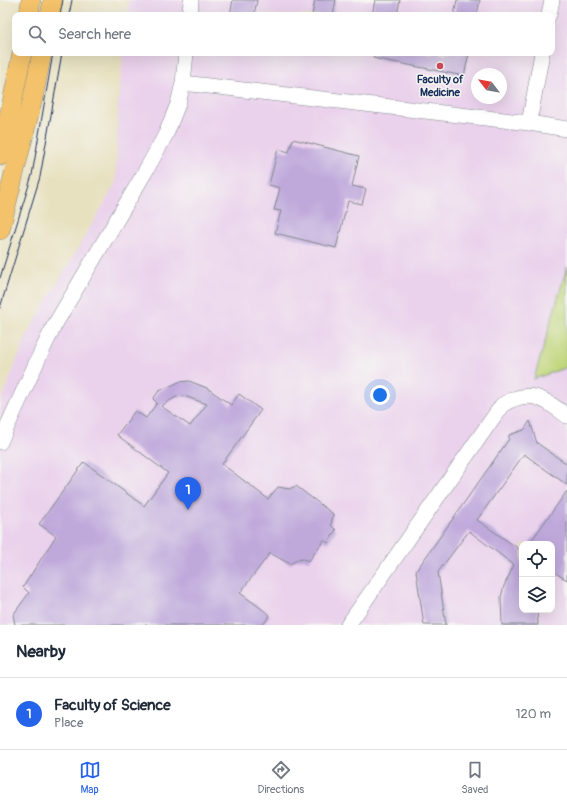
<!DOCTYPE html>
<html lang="en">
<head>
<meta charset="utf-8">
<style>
	:root { --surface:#fff; --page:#f6f6f7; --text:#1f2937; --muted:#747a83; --line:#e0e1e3; --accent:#2563eb }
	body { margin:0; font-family:Pangolin,sans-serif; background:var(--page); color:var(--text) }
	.controls { position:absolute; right:12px; bottom:12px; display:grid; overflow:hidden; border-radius:8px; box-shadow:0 4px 16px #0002 }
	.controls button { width:36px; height:36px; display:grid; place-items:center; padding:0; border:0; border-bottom:1px solid var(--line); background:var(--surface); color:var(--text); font:20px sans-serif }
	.compass { position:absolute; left:471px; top:68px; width:36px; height:36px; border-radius:50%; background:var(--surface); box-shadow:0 4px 16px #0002; rotate:301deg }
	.you { position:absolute; left:380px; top:395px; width:14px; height:14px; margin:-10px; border:3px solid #fff; border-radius:50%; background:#1a73e8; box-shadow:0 0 0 6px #1a73e833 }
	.badge { display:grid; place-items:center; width:26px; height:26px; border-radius:50%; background:var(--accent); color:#fff; font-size:13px; font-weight:700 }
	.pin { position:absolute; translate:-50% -33px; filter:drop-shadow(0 1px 2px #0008) }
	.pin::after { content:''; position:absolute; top:21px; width:14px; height:12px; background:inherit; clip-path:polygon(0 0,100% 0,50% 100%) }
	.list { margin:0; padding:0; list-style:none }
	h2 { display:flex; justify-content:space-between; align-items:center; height:52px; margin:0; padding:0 16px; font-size:17px }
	h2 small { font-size:13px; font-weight:400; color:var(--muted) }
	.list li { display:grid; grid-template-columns:26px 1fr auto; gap:12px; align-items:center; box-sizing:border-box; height:72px; padding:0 16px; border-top:1px solid var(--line) }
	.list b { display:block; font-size:15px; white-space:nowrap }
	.list p { margin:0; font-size:13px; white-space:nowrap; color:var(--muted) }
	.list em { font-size:13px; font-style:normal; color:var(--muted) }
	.icon { flex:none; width:22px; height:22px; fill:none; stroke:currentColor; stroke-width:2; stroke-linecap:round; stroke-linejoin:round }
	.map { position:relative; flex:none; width:567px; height:625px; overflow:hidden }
	.search { position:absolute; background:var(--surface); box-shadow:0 4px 16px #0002; left:12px; right:12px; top:12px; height:44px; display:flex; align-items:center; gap:10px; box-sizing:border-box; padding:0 14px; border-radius:8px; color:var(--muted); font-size:15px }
	.sheet { height:124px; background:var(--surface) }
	nav { display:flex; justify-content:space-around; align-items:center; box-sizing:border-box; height:56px; border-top:1px solid var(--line); background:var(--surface); font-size:11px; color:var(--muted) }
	nav a { display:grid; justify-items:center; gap:2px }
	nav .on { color:var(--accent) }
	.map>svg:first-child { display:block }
	.built { fill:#ead1ec; fill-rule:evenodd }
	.green { fill:#c0d67a; stroke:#6e826c }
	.building { fill:#bfa9db; fill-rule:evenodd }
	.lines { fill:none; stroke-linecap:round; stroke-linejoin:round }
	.minor-casing { stroke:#82888f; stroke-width:16 }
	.major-casing { stroke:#82888f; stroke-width:20 }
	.minor { stroke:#fff; stroke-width:15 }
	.major { stroke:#f3c26a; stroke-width:19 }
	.tram { stroke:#1b2f5e; stroke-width:1 }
	.poi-dot { fill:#d1495b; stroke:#f6f6f2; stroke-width:1.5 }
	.labels { text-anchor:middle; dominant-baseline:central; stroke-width:3; stroke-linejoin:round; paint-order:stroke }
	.poi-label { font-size:11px; font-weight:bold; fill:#1b2f5e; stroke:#f6f6f2 }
</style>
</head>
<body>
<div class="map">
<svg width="567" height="625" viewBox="0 0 567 625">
	<rect width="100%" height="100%" fill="#f6f6f2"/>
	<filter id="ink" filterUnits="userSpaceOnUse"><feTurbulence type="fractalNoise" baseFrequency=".025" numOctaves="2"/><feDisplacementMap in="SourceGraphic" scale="8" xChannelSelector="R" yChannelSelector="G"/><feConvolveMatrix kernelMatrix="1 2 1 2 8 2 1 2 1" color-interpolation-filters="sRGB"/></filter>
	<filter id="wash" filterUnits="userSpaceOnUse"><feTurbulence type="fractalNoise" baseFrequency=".012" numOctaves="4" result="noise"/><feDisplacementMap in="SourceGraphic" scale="16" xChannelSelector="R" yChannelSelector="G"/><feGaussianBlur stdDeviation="0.9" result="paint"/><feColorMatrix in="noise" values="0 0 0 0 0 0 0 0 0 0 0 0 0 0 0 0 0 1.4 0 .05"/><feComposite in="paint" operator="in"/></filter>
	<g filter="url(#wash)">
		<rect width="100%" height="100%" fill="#e8e1c0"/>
		<path class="built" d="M129,0h438v625h-567v-222l27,-68 89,-152 2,-79 5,-51h429v-38h-425zM477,74h24v24h-24zM522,544h30v66h-30z"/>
		<path class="green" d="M567,267v100l-33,12z"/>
		<g id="blocks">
			<path class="building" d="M233,0h24l-3,15h-24z
				M315,0h21l-3,15h-21z
				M375,0h25l-3,15h-25z
				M457,0h23l-3,15h-23z
				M374,53h62l10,2v-2h23l-5,23 -91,-18z
				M293,139l66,17 -7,30 14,3 -4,15 -14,-3 -12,47 -61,-15 6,-22 -7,-1 6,-22 -11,-3 9,-36 11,3z
				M189,381l18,7 24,17 8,-11 22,16 -39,54 46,35 10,-12 11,2 7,-3 37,28 -2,11 5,5 -8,13 -4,-3 -15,21 -6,-2 -6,1 -7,4 -20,-11 -30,40 30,22 -7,10h-248l-2,-10 16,-22 -6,-6 33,-51 -17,-12 45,-62 60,44 24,-33 -51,-38 18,-24 11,7 11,-15 -4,-4 6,-8 20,-9zM184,396l23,8 -17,22 -29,-20 15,-9z
				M530,421l7,22 30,21v21l-43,-31 -47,66 45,31v59h15l1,15h-36l-1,-28 3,-11 10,-21 -45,-34 -31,41 8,53h-22l-8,-54 93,-132v-4l15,-5z
				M567,491v89l-15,-9v-27h-23z"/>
		</g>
	</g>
	<g filter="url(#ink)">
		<use href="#blocks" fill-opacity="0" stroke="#82888f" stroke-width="1"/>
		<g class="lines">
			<g class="minor-casing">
				<path id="minor" d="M190,15l1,-15
					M549,15l3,-15
					M183,83l346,40 38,6
					M529,123l13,-70
					M0,442l39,-85 15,-31 91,-154 21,-38 12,-30 5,-21 3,-30
					M348,625l154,-220c28,-17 41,-7 65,11"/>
			</g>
			<g class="major-casing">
				<path id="major" d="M29,15l2,-15
					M50,15l3,-15
					M0,156l12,-53 10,-50
					M0,230l32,-128 10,-49"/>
			</g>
			<use href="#minor" class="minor"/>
			<use href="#major" class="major"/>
			<path class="tram" d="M60,15l3,-15
				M69,15l3,-15
				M0,278l32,-103 21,-122
				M0,308l40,-131 22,-124"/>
		</g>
	</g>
	<circle class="poi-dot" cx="440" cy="66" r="4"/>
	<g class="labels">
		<g class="poi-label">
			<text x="440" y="79">Faculty of<tspan x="440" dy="13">Medicine</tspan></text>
		</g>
	</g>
</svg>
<div class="controls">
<button><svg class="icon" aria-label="locate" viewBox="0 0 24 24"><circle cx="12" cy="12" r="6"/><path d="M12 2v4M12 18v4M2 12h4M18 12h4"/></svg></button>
<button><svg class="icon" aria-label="layers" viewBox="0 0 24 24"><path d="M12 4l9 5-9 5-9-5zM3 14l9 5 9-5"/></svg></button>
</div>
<svg class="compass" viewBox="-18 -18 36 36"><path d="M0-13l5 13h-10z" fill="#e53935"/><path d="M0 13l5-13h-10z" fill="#747a83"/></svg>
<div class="you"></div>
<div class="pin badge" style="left:188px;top:510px">1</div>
<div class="search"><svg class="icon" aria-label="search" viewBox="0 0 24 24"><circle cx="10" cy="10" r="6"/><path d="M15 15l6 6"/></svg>Search here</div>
</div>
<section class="sheet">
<h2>Nearby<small></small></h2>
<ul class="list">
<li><span class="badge">1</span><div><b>Faculty of Science</b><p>Place</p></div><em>120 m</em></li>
</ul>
</section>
<nav>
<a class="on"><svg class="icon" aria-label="map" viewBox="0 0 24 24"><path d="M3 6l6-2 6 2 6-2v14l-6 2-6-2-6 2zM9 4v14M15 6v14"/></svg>Map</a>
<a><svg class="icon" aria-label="directions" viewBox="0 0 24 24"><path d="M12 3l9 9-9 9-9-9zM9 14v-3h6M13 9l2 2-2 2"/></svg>Directions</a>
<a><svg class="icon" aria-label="saved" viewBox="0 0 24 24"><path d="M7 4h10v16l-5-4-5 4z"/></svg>Saved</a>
</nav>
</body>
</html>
